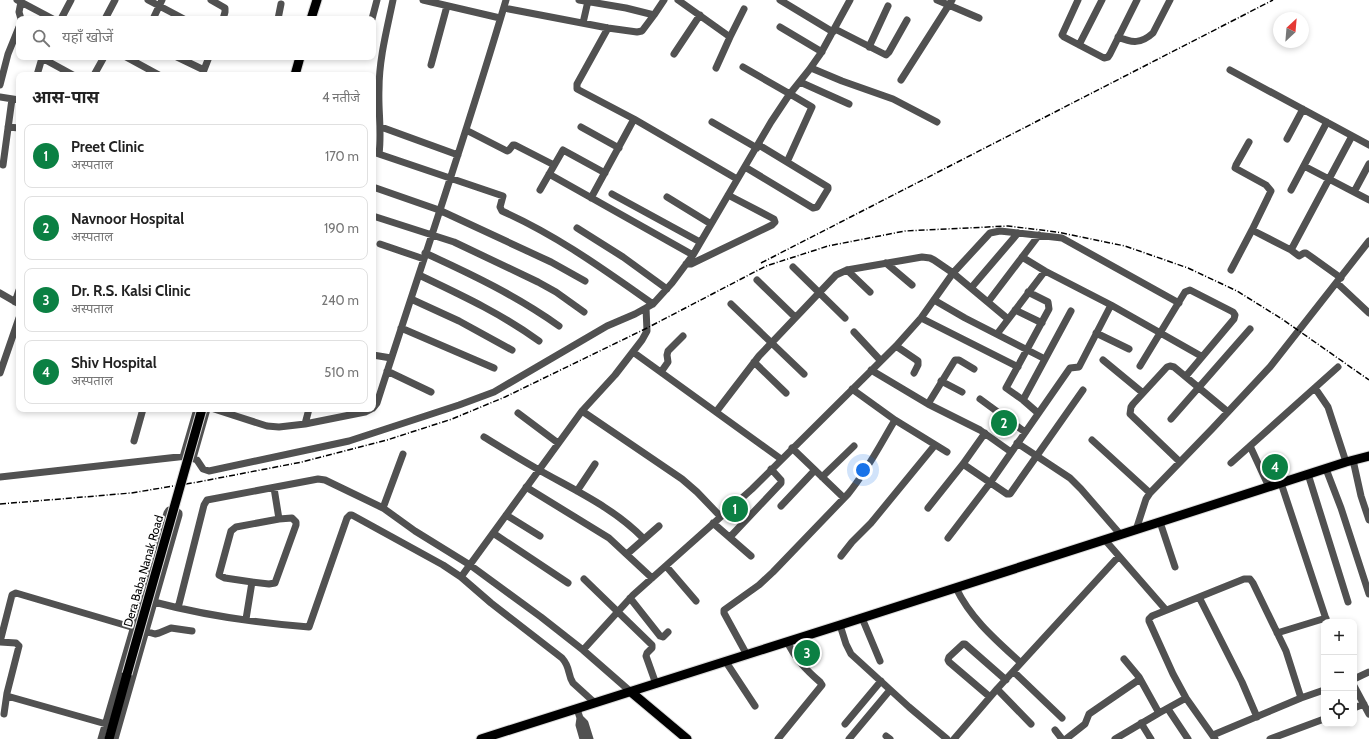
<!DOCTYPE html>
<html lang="hi">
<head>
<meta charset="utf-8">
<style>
	:root { --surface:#fff; --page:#f6f6f6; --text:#222; --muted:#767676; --line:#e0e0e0; --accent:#0b8043 }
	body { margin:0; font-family:Cabin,"Noto Sans Devanagari",sans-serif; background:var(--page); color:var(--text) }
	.controls { position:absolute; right:12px; bottom:12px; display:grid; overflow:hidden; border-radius:8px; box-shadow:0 2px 6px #0003 }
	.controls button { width:36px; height:36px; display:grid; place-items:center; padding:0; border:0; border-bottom:1px solid var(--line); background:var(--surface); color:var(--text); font:20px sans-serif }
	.compass { position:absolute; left:1273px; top:12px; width:36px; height:36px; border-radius:50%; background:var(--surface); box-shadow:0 2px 6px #0003; rotate:26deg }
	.you { position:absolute; left:863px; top:470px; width:14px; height:14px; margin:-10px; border:3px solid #fff; border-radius:50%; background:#1a73e8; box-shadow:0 0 0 6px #1a73e833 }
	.badge { display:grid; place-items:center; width:26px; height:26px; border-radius:50%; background:var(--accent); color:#fff; font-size:13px; font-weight:700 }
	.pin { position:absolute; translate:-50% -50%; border:2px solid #fff; box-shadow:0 1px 4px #0006 }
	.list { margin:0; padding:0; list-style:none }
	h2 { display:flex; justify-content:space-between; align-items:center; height:52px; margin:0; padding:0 16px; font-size:17px }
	h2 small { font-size:13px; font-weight:400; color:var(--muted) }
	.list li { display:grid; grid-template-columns:26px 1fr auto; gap:12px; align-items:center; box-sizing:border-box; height:64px; margin:0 8px 8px; padding:0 8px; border:1px solid var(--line); border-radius:8px }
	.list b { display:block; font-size:15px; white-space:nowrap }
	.list p { margin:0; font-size:13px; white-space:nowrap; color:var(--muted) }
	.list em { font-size:13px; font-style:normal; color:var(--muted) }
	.icon { flex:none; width:22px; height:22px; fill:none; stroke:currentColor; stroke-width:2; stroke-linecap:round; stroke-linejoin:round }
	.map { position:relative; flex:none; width:1369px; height:739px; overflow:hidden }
	.search { position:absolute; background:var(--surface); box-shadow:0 2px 6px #0003; left:16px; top:16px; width:360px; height:44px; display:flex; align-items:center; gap:10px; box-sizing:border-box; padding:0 14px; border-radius:8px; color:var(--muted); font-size:15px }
	.panel { position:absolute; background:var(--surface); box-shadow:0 2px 6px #0003; left:16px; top:72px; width:360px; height:340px; border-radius:8px }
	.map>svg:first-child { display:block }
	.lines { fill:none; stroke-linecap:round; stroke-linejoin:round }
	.major-casing { stroke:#dbdbdb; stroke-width:11 }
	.minor { stroke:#515151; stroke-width:7 }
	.major { stroke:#000; stroke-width:9 }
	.rail { stroke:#000; stroke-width:1.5; stroke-dasharray:6 2 1 2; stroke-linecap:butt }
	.major-bridge-casing { stroke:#dbdbdb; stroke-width:11; stroke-linecap:butt }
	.major-bridge { stroke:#000; stroke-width:9 }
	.labels { text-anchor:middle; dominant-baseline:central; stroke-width:3.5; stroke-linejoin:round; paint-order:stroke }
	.street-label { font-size:12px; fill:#000; stroke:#fff }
</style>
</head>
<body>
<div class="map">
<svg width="1369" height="739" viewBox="0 0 1369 739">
	<rect width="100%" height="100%" fill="#fff"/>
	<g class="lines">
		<g class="major-casing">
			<path id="major" d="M311,19l6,-19
				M295,75l5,-18
				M631,692l56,47
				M109,739l18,-65
				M481,739l359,-114 506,-163 23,-6"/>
		</g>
		<path class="minor" d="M17,0l36,19
			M148,0l36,19
			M211,0l14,8v4l-2,7
			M423,0l77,18
			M579,0l47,8 28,7 10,-15
			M678,0l52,37 -14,31
			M780,0l53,32
			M937,0l42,18
			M1078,0l-16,35 2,2 40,21 4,-1 2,-3 27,-54
			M509,9l99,19 29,4 5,-1 12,-16
			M21,19l-2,-7 2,-10
			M61,19l10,-19
			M105,19l10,-19
			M153,19l9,-19
			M278,19l3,-15
			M372,19l5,-19
			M583,23l5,-22
			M780,27l42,25
			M608,28l-31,56v5l57,30 103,60
			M835,29l51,26 3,-3 18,-32
			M730,37l14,-28
			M1118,37c14,6 23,7 35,-4l17,-33
			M1079,45l23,-45
			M869,47l19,-41
			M674,54l26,-39
			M42,57v1l31,17
			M126,57l33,18
			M177,57l27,13
			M431,65l16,-59
			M743,67l47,27 22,13 -25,55
			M811,68l31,13 51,18 44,23
			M1230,70l139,75
			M37,75l5,-17
			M94,75l10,-18
			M202,75l7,-18
			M901,80l51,-80
			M800,82l49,22
			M0,85l8,-31 11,-27
			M0,97l19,3
			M712,122l45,26
			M8,127l11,1
			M381,127l77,28
			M581,127l38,21
			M466,130l41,21 2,-1 4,-5h2l39,20
			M1287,139l16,-30
			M1249,142l-13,23 -1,3 31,17 5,6 -19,39
			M373,152l130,44 -3,11 2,4c56,25 101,58 151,93
			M379,154c3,-23 -1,-43 0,-65 0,-30 8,-60 14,-89
			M3,165l9,-66
			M1304,166l65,34
			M745,167l68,41 4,-1 11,-18v-2l-69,-42
			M549,174l144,81
			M373,187l66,23 112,52 34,19
			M540,190l23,-40 42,23
			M1291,190l36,-68
			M1354,192l15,-28
			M612,194l88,48
			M667,197l44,27
			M591,198l43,-79
			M373,216l81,26 84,40 18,10 28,20
			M577,228l46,29 44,32
			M380,244l44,15
			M1291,250l8,6 5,-3h2l35,25
			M425,253c46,21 92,43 134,73
			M1022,257l23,14 66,34 90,51
			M886,263l26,22
			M686,264h5l81,-39 3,-3 -1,-3 -46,-24
			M793,267l52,51
			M847,270l23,22
			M1231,270l21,-40 39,20 61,-114
			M419,275c42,20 83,39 120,66
			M757,280l38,37
			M1337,283l32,30
			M971,288l47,-55
			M1028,292l20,10 1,7 -43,79 17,12 15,13
			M0,293l19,11
			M411,299l48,22 53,29
			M934,300l31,18 80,41
			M15,302l4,-12
			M988,302l51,-67
			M731,304l73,70
			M1015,310l27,13
			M921,318l97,49
			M401,328l93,40
			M854,332l27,29
			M1096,333l33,16
			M997,334l48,-63
			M896,346l22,15v4l-4,8
			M633,352l148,107
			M373,355l18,3
			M1103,360l40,33
			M754,362l32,31
			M1140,366l45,-74 5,-2 43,22 2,3 -1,4 -48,57
			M871,370l57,34 52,26 31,22
			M387,371l44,21
			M661,372l7,-10 -1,-7 1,-4 15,-15
			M0,373l19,-55
			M941,381l21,11
			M1315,388l13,19 18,55
			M852,389l43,31 52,32
			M980,399l45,33
			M1023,400l48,-89
			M928,404l27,-44h4l15,9
			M373,408l4,-5c43,-134 89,-267 129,-403
			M214,409l53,17 12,1 26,-3 60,-12 6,-3
			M582,411l100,68 15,13 23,24
			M716,412l43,-56 77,-81 11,-5 75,-13 8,1 4,2 19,13 55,46
			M518,413l40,30
			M1171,419l79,-90
			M305,424l4,-15
			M484,437c18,11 37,23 55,33 37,21 75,38 105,69
			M1092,440l58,53
			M134,441l9,-32
			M1017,443l53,35 11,11 39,45
			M1250,446l19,41
			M792,448l52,50
			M183,457l14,-48
			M193,458l14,-49
			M1353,460l8,36 8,24
			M1180,462l-50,-48 1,-7 2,-3 34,-37 3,-1 4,1 54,45
			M1231,463l107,-96
			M963,464l44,30h3l73,-104
			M1326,469l15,39 28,86
			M1308,474l40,128
			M0,477l187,-21 10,4 6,9 6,2 140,-30 110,-36 35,-13 113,-66 28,-12 18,-10 19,-21 21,-28 78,-133 18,-27 20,-25 12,-17 29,-53
			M822,477l32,-31
			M1281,483l46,139
			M526,487l83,51 43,40
			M577,491l18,-27
			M781,506l34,-36
			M383,508l20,-54
			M928,508l35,-44 22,-31
			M506,515l34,21
			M1160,522l15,45
			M713,523l38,33
			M1136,530l10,-31 4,-6 62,-64 58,-62 99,-126
			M493,533l75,50
			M730,537l51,-54v-3l-10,-11
			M948,538l42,-55 80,-115 9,-1 32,-62
			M1105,540l61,70
			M627,554l32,-28
			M841,556l11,-14 19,-19 64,-78
			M666,566l30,35
			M461,577l121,-166 33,-36 27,-35 5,-9 -1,-23
			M584,579l68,66v3l-5,5 -1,3 10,28
			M252,582l-27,-4 -6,-3 12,-44 5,-4 43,-8
			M956,588c15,31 40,52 65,75
			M1199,597l43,85 15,35
			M630,598l30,38 3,1 5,-5
			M154,602c49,13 105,21 155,25l38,-109 3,-3h2l91,50 18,12 30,26 71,55c9,10 5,16 11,25l22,20
			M178,608l26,-103 3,-5 111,-21 7,1 58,28 32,23 55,34 71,52 42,33 48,42
			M862,618l18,43
			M246,619l6,-37 17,2 6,-1 21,-58v-3l-4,-4 -13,1 -5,-31
			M840,625l6,19 5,10 58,53 38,32
			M1277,633l49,-15
			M0,642l12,-47 4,-2 139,41 4,-1 12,-5 21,3
			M0,642l16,1 3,3 -12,47 -3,21
			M583,650l50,-55 119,-106 144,-143 25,-28 32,-45 37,-40 10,-2 62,7 117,65
			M747,655l-23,-42v-3l35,-25 14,-13 75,-78c19,-23 32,-49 47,-74
			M1124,659l15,18 20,36 27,-15
			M726,662l29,44
			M1014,672l48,46
			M1354,679l15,-7
			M1354,686l15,28
			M997,689l34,35
			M7,696l99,28
			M990,697l-41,-35 -1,-2 1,-3 14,-13h2l41,36
			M1354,708l10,-4
			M577,709l3,9 -1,7 4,14
			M1168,709l20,30
			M580,718l5,5 5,16
			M1141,723l10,16
			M845,724l36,-43
			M1055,730l7,9
			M1213,735l88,-37 23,-8
			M886,736l4,3
			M101,739l66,-226 2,-3 7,1 3,2v2l-64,224
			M778,739l44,-54 -2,-3c-15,-13 -24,-23 -33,-40
			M849,739l41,-49
			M954,739l43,-50 122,-133
			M1066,739l19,-15 4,-10 51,-35
			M1115,739l44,-26
			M1215,739l-29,-41 -13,-24 -24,-53v-2l3,-3 92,-37h6l3,4 33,68 15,47
			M1270,739l54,-20"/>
		<use href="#major" class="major"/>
		<path class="rail" d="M761,263l512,-263
			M0,504l131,-11 67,-11 104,-20 85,-22 65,-21 53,-22 142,-69 119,-62 62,-20 77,-15 103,-5 49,6 68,14 63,22 49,23 45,28 87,61"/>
		<g class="major-bridge-casing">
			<path id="major-bridge" d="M127,674l75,-265"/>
		</g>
		<use href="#major-bridge" class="major-bridge"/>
	</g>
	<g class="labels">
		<g class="street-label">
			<text transform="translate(143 571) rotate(-74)">Dera Baba Nanak Road</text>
		</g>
	</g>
</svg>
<div class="controls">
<button>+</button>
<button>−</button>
<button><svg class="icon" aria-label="locate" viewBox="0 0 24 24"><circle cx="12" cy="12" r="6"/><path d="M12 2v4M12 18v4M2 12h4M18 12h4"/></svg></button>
</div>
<svg class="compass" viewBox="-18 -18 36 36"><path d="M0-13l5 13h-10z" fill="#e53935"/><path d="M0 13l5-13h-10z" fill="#767676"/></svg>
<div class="you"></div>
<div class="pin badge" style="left:735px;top:509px">1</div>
<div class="pin badge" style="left:1004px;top:423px">2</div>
<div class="pin badge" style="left:807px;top:653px">3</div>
<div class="pin badge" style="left:1275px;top:467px">4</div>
<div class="search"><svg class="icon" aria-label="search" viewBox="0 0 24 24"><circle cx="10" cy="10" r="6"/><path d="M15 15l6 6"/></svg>यहाँ खोजें</div>
<section class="panel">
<h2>आस-पास<small>4 नतीजे</small></h2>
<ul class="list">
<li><span class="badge">1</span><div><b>Preet Clinic</b><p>अस्पताल</p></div><em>170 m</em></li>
<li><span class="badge">2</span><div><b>Navnoor Hospital</b><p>अस्पताल</p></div><em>190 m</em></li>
<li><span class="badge">3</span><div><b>Dr. R.S. Kalsi Clinic</b><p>अस्पताल</p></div><em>240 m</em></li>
<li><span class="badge">4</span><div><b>Shiv Hospital</b><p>अस्पताल</p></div><em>510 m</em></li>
</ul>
</section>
</div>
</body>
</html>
